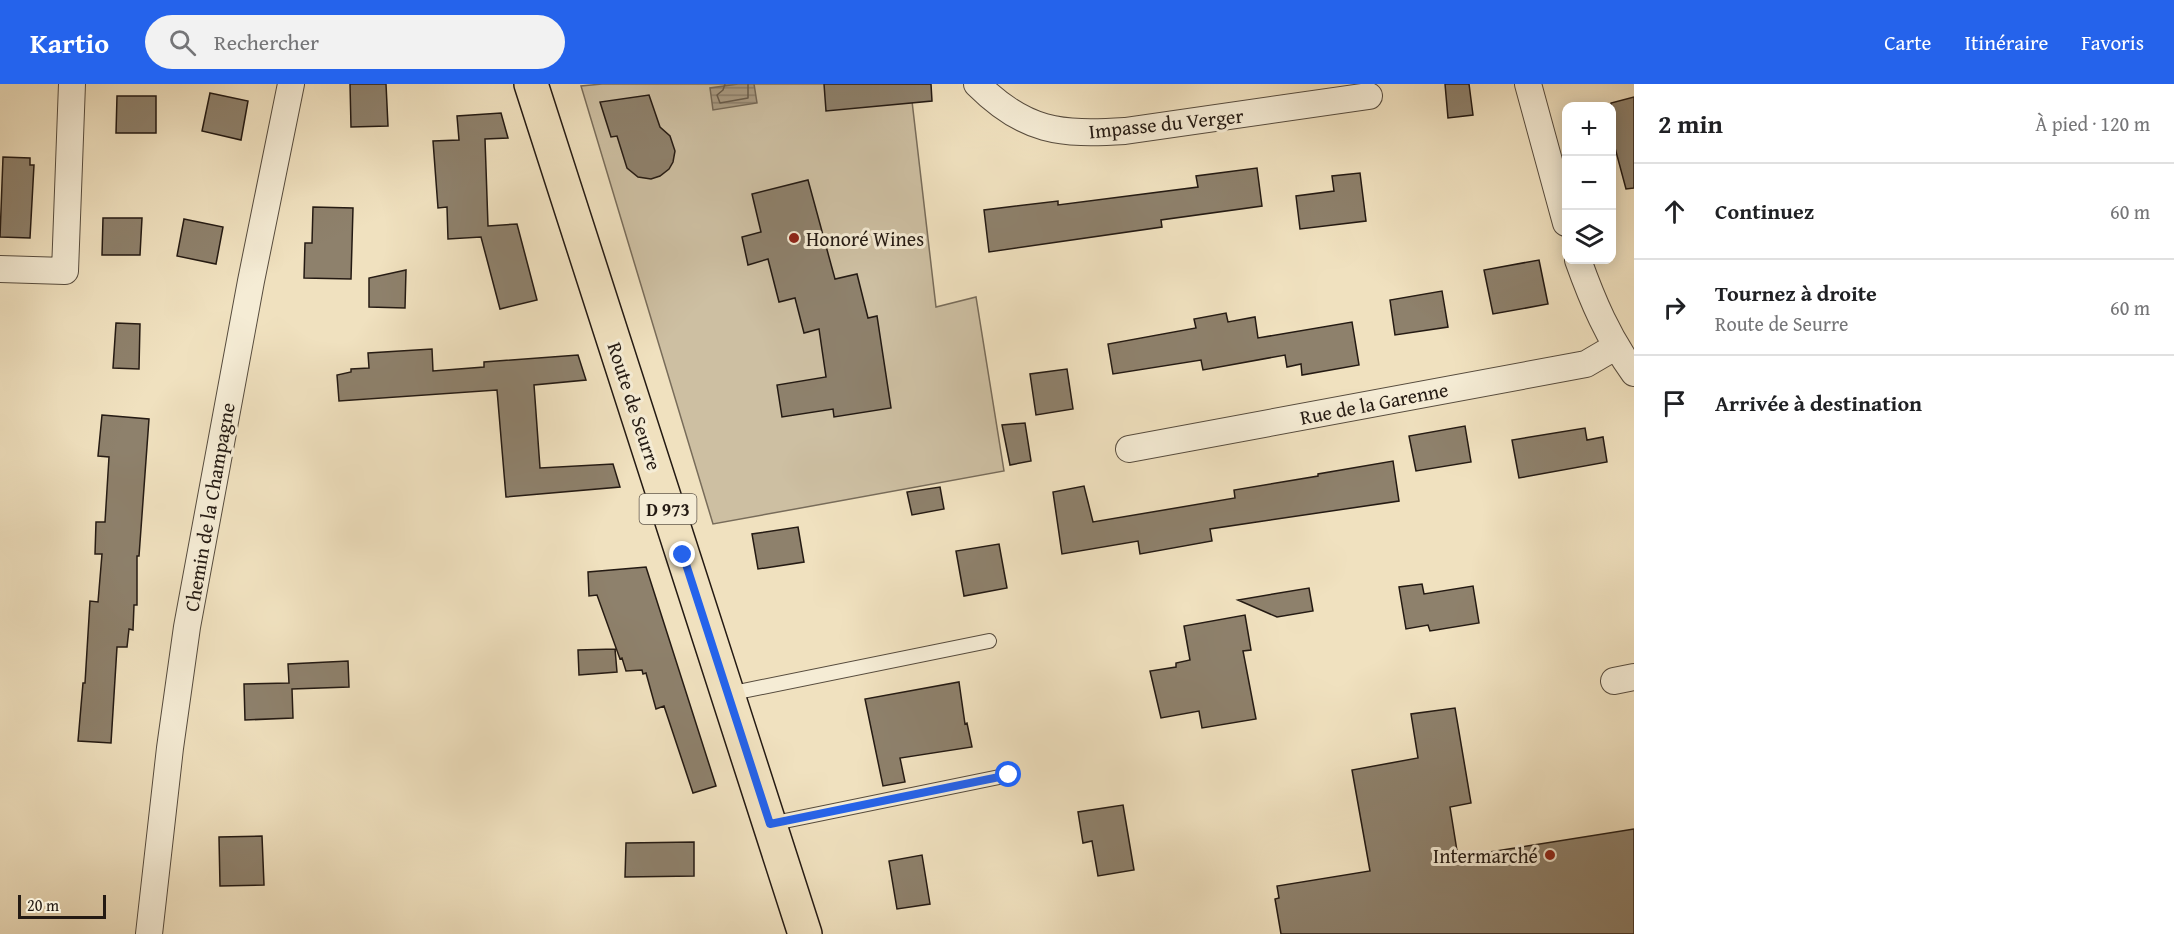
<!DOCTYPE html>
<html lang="fr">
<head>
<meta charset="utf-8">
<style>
	:root { --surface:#fff; --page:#f2f2f2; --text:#202124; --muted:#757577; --line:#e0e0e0; --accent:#2563eb }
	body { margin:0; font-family:"Gentium Book Plus",serif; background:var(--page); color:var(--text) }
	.controls { position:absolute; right:18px; top:18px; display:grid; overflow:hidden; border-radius:12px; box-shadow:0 3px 15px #0003 }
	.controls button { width:54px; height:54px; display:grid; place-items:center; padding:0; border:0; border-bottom:2px solid var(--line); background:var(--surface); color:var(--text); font:30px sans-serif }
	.scale { position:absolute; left:18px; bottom:15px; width:88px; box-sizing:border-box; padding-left:6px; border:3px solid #241a13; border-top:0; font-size:16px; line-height:21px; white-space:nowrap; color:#241a13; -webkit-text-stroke:4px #f5ecd5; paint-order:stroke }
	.stop { position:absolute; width:18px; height:18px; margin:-14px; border:4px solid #2563eb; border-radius:50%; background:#fff }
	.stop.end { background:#2563eb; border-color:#fff; box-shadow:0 2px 6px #0008 }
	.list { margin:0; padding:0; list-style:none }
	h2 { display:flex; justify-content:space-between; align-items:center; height:78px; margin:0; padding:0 24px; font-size:26px }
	h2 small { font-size:20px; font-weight:400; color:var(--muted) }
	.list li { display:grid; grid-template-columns:39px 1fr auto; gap:18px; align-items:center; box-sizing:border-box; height:96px; padding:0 24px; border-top:2px solid var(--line) }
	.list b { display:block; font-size:22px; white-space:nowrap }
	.list p { margin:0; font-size:20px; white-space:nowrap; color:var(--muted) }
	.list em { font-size:20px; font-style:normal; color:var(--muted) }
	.icon { flex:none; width:33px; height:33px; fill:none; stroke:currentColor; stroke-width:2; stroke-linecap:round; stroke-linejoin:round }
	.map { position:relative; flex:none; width:1634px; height:850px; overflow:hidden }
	header { display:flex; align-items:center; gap:36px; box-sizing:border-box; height:84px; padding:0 30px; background:var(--accent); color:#fff }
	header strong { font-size:28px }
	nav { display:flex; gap:33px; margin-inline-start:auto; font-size:21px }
	.search { width:420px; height:54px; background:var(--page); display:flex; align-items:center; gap:15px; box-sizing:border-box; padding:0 21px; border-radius:33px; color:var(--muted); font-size:22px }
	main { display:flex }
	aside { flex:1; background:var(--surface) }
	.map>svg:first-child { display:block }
	.green { fill:#cdbfa2; stroke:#786c5a; stroke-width:1.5 }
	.water { fill:url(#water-rules); stroke:#756957; stroke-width:1.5 }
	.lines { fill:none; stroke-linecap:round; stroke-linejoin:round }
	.shore { stroke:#685c4c; stroke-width:1.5 }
	.building { fill:#8e816c; stroke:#241a13; stroke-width:1.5 }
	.service-casing { stroke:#574c3e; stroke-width:16 }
	.minor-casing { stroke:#574c3e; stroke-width:28 }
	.primary-casing { stroke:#241a13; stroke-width:36 }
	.service { stroke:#f5ecd5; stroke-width:14 }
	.minor { stroke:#f5ecd5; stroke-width:26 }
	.primary { stroke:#f0e1bf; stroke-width:33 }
	.route { stroke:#2563eb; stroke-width:8 }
	.poi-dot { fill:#8f2418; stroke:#f5ecd5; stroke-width:2 }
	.labels { text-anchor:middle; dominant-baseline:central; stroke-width:6; stroke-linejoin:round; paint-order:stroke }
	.shield { fill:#f5ecd5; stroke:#63594d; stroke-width:1.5 }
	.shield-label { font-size:18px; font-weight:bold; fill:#241a13 }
	.street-label { font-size:20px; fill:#241a13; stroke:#f5ecd5 }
	.poi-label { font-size:20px; fill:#241a13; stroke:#f5ecd5; text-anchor:start }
</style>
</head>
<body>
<header>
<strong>Kartio</strong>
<div class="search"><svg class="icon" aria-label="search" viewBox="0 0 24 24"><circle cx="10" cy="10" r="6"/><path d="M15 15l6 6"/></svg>Rechercher</div>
<nav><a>Carte</a><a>Itinéraire</a><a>Favoris</a></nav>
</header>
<main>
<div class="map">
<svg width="1634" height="850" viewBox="0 0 1634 850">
	<defs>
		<pattern id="water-rules" width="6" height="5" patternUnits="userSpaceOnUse" patternTransform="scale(1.5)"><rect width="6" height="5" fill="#ab9d85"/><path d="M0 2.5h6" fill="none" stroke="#8b7f6c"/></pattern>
	</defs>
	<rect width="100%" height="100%" fill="#f0e1bf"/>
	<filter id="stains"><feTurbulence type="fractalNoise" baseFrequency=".00333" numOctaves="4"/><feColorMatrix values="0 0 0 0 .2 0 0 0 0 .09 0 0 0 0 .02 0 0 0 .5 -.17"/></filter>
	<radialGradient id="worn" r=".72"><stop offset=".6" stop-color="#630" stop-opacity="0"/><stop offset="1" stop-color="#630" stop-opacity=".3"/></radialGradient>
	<path class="green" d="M602,0h308l26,223 40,-10 28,174 -291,53 -132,-438z"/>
	<path class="water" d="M738,0h16l3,19 -44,7 -3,-22z"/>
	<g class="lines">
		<path class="shore" d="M725,0l-2,6 -6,5 3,8 28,-5v-14"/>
	</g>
	<path class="building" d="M350,0h36l2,42 -37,1z
		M824,0h107l1,17 -106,10z
		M1445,0h24l4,31 -25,3z
		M210,9l38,8 -7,39 -39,-9z
		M649,11l11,32 10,9 5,15 -2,11 -4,7 -9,7 -9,3 -13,-2 -11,-9 -10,-32 -6,1 -11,-35z
		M117,12h39v37h-40z
		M1634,13v91l-8,1 -15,-56v-30z
		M501,29l7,25 -23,1 3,87 29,-2 20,76 -37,9 -19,-72 -33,2 -1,-32 -9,1 -5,-67 26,-1 -2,-24z
		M3,73l27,1v7h4l-4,73 -30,-1z
		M1257,84l5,38 -101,14 1,7 -173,25 -5,-42 74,-9v4l140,-18 -2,-11z
		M1360,89l6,48 -66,8 -4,-33 38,-5 -2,-15z
		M808,96l27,99 22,-5 11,44 9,-2 14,92 -57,9 -1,-8 -51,8 -5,-32 49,-8 -7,-48 -15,4 -9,-35 -16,4 -11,-43 -20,6 -6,-28 19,-5 -9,-38z
		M313,123l40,1 -2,71 -47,-1 1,-35h7z
		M103,134h39l-2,37h-38z
		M184,135l39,8 -7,37 -39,-8z
		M1539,176l9,44 -55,10 -9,-44z
		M406,186l-1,38 -36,-1v-29z
		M1442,207l6,36 -53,8 -5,-35z
		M1226,229l2,9 27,-5 3,21 94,-16 7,43 -57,10 -1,-11 -14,3 -2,-12 -82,15 -2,-10 -88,14 -5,-30 88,-16 -2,-9z
		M116,239l24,1 -1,45 -26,-1z
		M432,265l1,22 51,-4v-5l94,-7 8,25 -52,5 6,83 73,-4 7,23 -114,10 -9,-107 -158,11 -2,-26 14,-3v-3l18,-1 -1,-15z
		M1067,285l6,40 -37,6 -6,-41z
		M102,331l47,4 -10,137h-2v49h-3l-1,25 -4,-1 -2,18h-10l-6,96 -33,-2 5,-58h2l5,-82 8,1 4,-48h-7l1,-32h9l4,-65 -11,-1z
		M1025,339l6,38 -21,4 -8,-40z
		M1465,342l6,36 -55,9 -7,-35z
		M1585,344l2,12 16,-3 4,25 -88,16 -7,-38z
		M1393,377l6,40 -189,28 2,12 -72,13 -2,-13 -76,13 -9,-62 31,-6 9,36 142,-24 -1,-8 84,-14v-2z
		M940,403l4,22 -32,6 -5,-23z
		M798,443l6,35 -46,7 -6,-35z
		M999,460l8,44 -43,8 -8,-45z
		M646,483l70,219 -23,7 -29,-87 -8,3 -10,-36 -3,1 -1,-4 -16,1 -4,-13 -2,1 -23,-64 -8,1 -1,-24z
		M1422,500l2,10 49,-8 6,37 -49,8 -2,-6 -22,4 -7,-42z
		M1309,504l4,23 -36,6 -39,-17z
		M1245,531l6,35 -8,1 13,68 -54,9 -3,-17 -38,7 -11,-47 26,-4v-4l14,-3 -6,-34z
		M615,565l2,23 -38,3 -1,-25z
		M348,577l1,26 -57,2 1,29 -48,2 -1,-36 45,-1 -1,-19z
		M959,598l6,42 2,-1 5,24 -72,11 5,24 -22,4 -18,-87z
		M1455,624l16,95 -21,4 8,50 176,-28v105h-353l-6,-35 4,-1 -2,-12 93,-15 -18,-101 66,-12 -7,-44z
		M1123,721l11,65 -36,6 -6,-35 -9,2 -5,-31z
		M262,752l2,49 -44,1 -1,-49z
		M694,758v34l-69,1 1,-34z
		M922,771l8,49 -33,5 -8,-48z"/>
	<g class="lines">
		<g class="service-casing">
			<path id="service" d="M728,610l261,-53
				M770,740l239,-49"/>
		</g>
		<g class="minor-casing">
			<path id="minor" d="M977,0c48,48 83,51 148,47l244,-35
				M1528,0l38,139
				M1578,176c15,42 30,77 56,113
				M0,185l65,2 7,-187
				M1129,365l457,-85 29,-17
				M1614,597l20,-4
				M149,850l21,-186 17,-121 64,-346 40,-197"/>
		</g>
		<g class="primary-casing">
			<path id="primary" d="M531,0l274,850"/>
		</g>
		<use href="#service" class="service"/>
		<use href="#minor" class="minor"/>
		<use href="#primary" class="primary"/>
	</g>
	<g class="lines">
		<path class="route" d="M683,471l87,269 239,-49"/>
	</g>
	<g class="poi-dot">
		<circle cx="794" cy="154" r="6"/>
		<circle cx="1550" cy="771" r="6"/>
	</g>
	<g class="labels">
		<rect class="shield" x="639.5" y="410" width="57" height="30" rx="4.5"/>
		<g class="shield-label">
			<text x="668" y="425">D 973</text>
		</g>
		<g class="street-label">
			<text transform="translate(1166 39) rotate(-6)">Impasse du Verger</text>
			<text transform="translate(1374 319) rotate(-11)">Rue de la Garenne</text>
			<text transform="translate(635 322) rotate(72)">Route de Seurre</text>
			<text transform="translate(209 423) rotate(-80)">Chemin de la Champagne</text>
		</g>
		<g class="poi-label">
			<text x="806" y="154">Honoré Wines</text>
			<text x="1538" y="771" text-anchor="end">Intermarché</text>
		</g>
	</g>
	<rect width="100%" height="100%" filter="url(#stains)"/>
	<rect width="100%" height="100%" fill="url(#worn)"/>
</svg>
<div class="controls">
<button>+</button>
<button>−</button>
<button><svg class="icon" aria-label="layers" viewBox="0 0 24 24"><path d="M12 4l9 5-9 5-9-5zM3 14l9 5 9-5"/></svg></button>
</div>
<div class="scale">20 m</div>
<div class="stop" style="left:1009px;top:691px"></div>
<div class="stop end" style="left:683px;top:471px"></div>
</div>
<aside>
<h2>2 min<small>À pied · 120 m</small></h2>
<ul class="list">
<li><svg class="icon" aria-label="ahead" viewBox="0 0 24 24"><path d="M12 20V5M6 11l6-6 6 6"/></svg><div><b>Continuez</b></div><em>60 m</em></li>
<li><svg class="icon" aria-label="right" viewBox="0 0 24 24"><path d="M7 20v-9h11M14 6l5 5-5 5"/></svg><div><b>Tournez à droite</b><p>Route de Seurre</p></div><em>60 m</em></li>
<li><svg class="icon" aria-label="arrive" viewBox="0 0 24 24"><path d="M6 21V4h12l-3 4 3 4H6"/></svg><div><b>Arrivée à destination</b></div></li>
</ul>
</aside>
</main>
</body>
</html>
